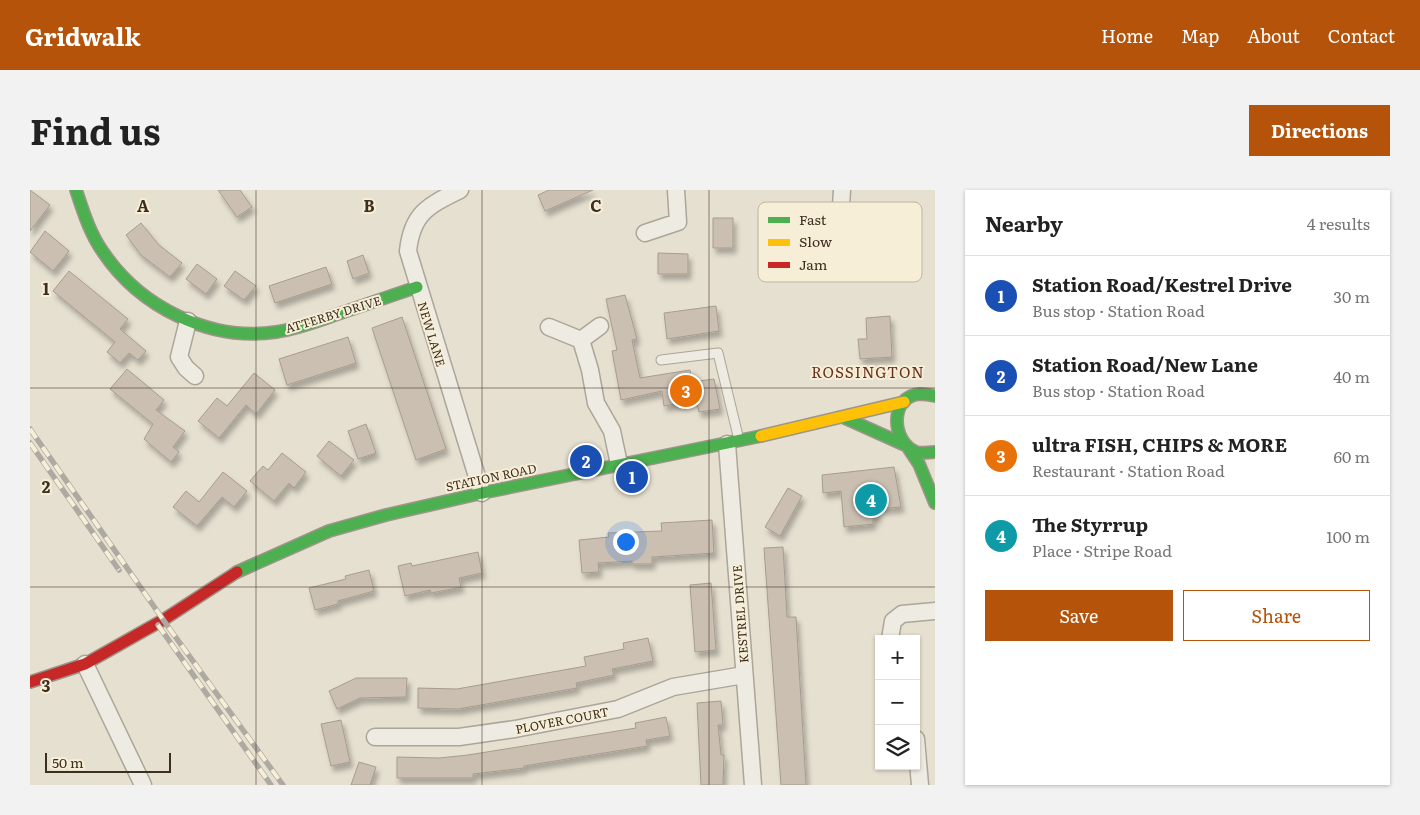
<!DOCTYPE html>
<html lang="en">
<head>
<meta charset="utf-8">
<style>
	:root { --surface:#fff; --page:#f2f2f2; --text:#222; --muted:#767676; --line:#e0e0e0; --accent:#b45309 }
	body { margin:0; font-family:Literata,serif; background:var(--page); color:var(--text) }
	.controls { position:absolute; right:15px; bottom:15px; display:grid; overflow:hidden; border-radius:0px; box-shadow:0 1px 4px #0004 }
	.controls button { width:45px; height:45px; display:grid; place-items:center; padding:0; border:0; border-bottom:1px solid var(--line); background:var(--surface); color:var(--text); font:25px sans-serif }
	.scale { position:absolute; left:15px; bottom:12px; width:126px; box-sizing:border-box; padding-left:5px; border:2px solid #3c2e20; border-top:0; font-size:14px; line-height:18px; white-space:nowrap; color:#3c2e20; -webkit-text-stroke:4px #f7eed7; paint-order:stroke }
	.you { position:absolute; left:595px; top:351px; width:18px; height:18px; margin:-12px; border:4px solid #fff; border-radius:50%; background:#1a73e8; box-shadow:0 0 0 8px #1a73e833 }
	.badge { display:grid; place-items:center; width:32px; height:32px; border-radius:50%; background:var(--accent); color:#fff; font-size:16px; font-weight:700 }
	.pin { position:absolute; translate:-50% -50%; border:2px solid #fff; box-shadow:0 1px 5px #0006 }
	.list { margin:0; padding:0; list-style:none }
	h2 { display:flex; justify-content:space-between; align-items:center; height:65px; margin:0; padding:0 20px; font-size:21px }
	h2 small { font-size:16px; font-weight:400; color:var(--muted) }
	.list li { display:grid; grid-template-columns:32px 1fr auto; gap:15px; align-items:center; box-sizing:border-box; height:80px; padding:0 20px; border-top:1px solid var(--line) }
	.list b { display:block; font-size:19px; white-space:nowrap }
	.list p { margin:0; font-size:16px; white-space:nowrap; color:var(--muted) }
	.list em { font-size:16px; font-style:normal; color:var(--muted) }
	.actions { display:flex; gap:10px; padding:15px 20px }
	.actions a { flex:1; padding:11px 0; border:1px solid var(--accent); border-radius:0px; text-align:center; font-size:18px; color:var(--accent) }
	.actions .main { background:var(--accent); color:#fff }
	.icon { flex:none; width:28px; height:28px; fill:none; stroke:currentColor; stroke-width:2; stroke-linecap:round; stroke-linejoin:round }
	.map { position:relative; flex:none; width:905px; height:595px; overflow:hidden; border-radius:0px }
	header { display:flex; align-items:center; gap:30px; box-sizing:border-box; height:70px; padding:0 25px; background:var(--accent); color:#fff }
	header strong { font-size:24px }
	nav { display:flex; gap:28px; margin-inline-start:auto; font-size:18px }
	.intro { display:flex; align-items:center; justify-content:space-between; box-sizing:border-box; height:120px; padding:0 30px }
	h1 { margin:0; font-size:35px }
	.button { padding:12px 22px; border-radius:0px; background:var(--accent); color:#fff; font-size:18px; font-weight:700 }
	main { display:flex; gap:30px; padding:0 30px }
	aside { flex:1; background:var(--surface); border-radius:0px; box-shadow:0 1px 4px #0004 }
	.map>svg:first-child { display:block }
	.building { fill:#cabfb1; stroke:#a79c8f; filter:url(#shadow) }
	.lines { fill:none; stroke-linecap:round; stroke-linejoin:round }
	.lane-casing { stroke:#aca599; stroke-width:11 }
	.street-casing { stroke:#aca599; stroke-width:19 }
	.fast-casing { stroke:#9c9588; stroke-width:14 }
	.slow-casing { stroke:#9c9588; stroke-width:14 }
	.jam-casing { stroke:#9c9588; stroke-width:14 }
	.lane { stroke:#eeebe2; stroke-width:9 }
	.street { stroke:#eeebe2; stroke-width:16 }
	.fast { stroke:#4caf50; stroke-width:11 }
	.slow { stroke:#ffc107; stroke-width:11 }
	.jam { stroke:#c62828; stroke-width:11 }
	.rail-casing { stroke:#aeaaa2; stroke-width:5.5 }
	.rail { stroke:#f7eed7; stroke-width:4; stroke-dasharray:11; stroke-linecap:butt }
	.grid { fill:none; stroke:#3c2e20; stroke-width:1; stroke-opacity:0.55 }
	.labels { text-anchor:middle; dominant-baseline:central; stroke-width:4; stroke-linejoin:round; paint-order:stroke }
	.street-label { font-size:12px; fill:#3c2e20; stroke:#f7eed7 }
	.quarter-label { font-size:15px; letter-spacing:1px; fill:#69301e; stroke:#f7eed7 }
	.key { fill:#f7eed7; stroke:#bfb4a0; stroke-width:1 }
	.key-label { font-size:14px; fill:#3c2e20 }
	.grid-label { font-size:16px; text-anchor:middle; font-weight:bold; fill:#3c2e20; stroke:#f7eed7; stroke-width:4; stroke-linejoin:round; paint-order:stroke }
</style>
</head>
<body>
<header>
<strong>Gridwalk</strong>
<nav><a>Home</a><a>Map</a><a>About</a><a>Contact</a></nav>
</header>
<div class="intro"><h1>Find us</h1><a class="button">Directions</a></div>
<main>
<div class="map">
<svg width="905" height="595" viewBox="0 0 905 595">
	<defs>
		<filter id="shadow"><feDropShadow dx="3" dy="5.5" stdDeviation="2.5" flood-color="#0004"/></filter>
	</defs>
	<rect width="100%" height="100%" fill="#e6e0d0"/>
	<path class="building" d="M0,0l20,15 -20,26z
		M188,0h22l12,17 -15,10z
		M519,0h44l-48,21 -7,-16z
		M683,28h20v30h-20z
		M111,33l18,22 23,18 -12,14 -29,-22 -15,-20z
		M15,41l24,20 -16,20 -23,-19z
		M628,63l30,1v20h-30z
		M333,65l6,18 -16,6 -6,-18z
		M167,74l20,15 -11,15 -20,-15z
		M296,77l6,17 -57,19 -6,-17z
		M39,81l59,48 -8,10 26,22 -8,9 -9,-7 -9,10 -13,-11 8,-10 -62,-51z
		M205,81l21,15 -12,14 -20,-14z
		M595,105l12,44 -5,1 8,38 50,-8 2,12 22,-3 6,30 -21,3 -3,-12 -32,6 -2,-15 -41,9 -9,-49 5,-1 -11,-51z
		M686,116l3,25 -52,8 -3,-26z
		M860,126l2,41 -32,2 -2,-20h9l-1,-21z
		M372,127l44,132 -30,11 -44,-132z
		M318,147l8,26 -69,22 -8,-26z
		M97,179l37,31 -8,10 29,21 -12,16 6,5 -8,10 -27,-23 9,-15 -43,-35z
		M224,183l21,17 -19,24 -10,-9 -27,33 -21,-17 19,-23 10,8z
		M336,234l10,29 -18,6 -10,-28z
		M299,251l25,19 -13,16 -24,-20z
		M252,263l24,19 -12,16 -5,-5 -15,18 -24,-20 13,-15 5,4z
		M864,277l7,40 -24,2 1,8h-5v7l-29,3 -3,-36 -18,2 -1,-18z
		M193,282l24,19 -13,16 -12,-10 -25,29 -24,-19 13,-16 13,11z
		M758,298l14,8 -22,40 -15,-9z
		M682,330l2,33 -62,4v7h-20v-3l-34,2 1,9 -17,1 -3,-33 30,-3 -1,-4 54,-2 -1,-8z
		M753,357l4,70h9l10,168h-25l-17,-237z
		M448,362l4,21 -23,5 2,9 -30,6 -1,-3 -25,6 -7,-30 13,-3 1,3z
		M339,380l5,21 -36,10v3l-23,6 -6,-22 37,-9 -1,-3z
		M681,393l5,67 -21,2 -5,-67z
		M618,448l5,23 -41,8 2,6 -38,8 1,5 -119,21 -40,-1v-20l39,1 129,-23 -2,-9 40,-8 -1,-6z
		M326,488h51l-1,19 -46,1 -23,11 -8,-18z
		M691,511l2,24h-5l3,30h3l-1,30h-22l-4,-82z
		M636,527l4,19 -24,4 1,6 -123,20v2l-51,6v4h-76v-21l42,1 29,-3 168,-27 -1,-5z
		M311,530l9,42 -19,4 -10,-42z
		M329,572l17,5 -6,18h-19z"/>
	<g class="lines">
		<g class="lane-casing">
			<path id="lane" d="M631,170l57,-7 21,87"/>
		</g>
		<g class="street-casing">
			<path id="street" d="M430,0c-33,16 -48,24 -52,61l74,242
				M811,16l1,-16
				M615,43l33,-11 -2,-32
				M158,131l-9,36 7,11 9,8
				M570,136l-19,14 9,30 6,33 16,28 7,33
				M519,137l32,13
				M697,254l26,341
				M860,449l3,-18 9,-7 33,-3
				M55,474l58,121
				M345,547h84l56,-8 103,-20 55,-22 71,-12
				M886,549l4,46"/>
		</g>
		<g class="fast-casing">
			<path id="fast" d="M46,0c7,21 14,44 27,62 37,55 107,90 173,80 22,-3 42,-11 62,-18 26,-9 53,-18 79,-27
				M905,206c-5,-1 -11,-2 -15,-2 -31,2 -29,48 -4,58 5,2 13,0 19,0
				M815,228l60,27
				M879,259l10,15 16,39
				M207,382l92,-41 57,-16 96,-22 279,-57"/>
		</g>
		<g class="slow-casing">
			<path id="slow" d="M731,246l143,-34"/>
		</g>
		<g class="jam-casing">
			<path id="jam" d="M0,492l55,-18 78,-44 74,-48"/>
		</g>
		<use href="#lane" class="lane"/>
		<use href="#street" class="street"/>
		<use href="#fast" class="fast"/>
		<use href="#slow" class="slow"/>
		<use href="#jam" class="jam"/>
		<g class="rail-casing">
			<path id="rail" d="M0,239l139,199 114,157
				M0,253l89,127
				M128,435l113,160"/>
		</g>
		<use href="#rail" class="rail"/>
	</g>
	<path class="grid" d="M226,0v595M452,0v595M679,0v595M0,198h905M0,397h905"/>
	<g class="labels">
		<g class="street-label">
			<text transform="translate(303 124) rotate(-17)">ATTERBY DRIVE</text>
			<text transform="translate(402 144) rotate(73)">NEW LANE</text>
			<text transform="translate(461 287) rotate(-12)">STATION ROAD</text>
			<text transform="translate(710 424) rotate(-94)">KESTREL DRIVE</text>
			<text transform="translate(532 530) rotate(-11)">PLOVER COURT</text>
		</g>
		<g class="quarter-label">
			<text x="838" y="181">ROSSINGTON</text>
		</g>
	</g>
	<rect x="728" y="12" width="164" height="80" rx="8" class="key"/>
	<rect x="738" y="27" width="22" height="6" fill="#4caf50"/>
	<rect x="738" y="49" width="22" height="7" fill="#ffc107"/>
	<rect x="738" y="72" width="22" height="6" fill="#c62828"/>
	<g class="key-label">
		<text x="769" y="35">Fast</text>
		<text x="769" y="57">Slow</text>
		<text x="769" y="80">Jam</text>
	</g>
	<g class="grid-label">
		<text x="113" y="22">A</text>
		<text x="339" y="22">B</text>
		<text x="566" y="22">C</text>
		<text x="16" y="105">1</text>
		<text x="16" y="303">2</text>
		<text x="16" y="502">3</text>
	</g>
</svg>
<div class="controls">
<button>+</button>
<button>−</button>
<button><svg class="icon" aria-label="layers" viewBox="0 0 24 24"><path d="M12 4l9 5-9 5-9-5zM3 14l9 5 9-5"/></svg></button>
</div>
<div class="scale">50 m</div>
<div class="you"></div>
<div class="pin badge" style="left:602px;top:287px;background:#1a4fb4">1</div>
<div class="pin badge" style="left:556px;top:271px;background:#1a4fb4">2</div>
<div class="pin badge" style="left:656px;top:201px;background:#e8710a">3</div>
<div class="pin badge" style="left:841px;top:310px;background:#0f9aa8">4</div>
</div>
<aside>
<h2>Nearby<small>4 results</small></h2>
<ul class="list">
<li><span class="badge" style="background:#1a4fb4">1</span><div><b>Station Road/Kestrel Drive</b><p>Bus stop · Station Road</p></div><em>30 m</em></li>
<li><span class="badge" style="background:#1a4fb4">2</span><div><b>Station Road/New Lane</b><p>Bus stop · Station Road</p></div><em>40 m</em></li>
<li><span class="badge" style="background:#e8710a">3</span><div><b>ultra FISH, CHIPS &amp; MORE</b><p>Restaurant · Station Road</p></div><em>60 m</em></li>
<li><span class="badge" style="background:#0f9aa8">4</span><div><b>The Styrrup</b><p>Place · Stripe Road</p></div><em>100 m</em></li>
</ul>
<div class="actions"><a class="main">Save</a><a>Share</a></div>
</aside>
</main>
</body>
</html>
